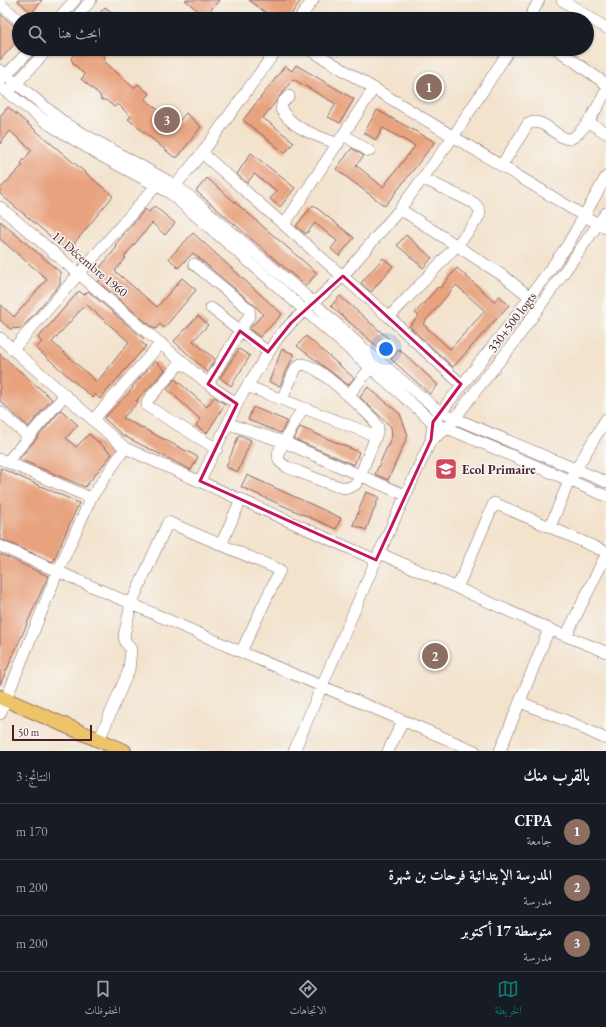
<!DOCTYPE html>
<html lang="ar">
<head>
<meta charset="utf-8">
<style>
	:root { --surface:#171b24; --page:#20242c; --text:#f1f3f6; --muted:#9ea1a6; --line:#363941; --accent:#0f766e }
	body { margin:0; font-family:"EB Garamond",Amiri,serif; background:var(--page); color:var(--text); direction:rtl }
	.scale { position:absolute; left:12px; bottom:10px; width:80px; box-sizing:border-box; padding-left:4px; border:2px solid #4a1f2b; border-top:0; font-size:11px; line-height:14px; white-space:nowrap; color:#4a1f2b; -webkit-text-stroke:3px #f6f6f2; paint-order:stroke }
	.you { position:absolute; left:386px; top:349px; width:14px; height:14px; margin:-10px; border:3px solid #fff; border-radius:50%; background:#1a73e8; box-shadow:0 0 0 6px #1a73e833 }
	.badge { display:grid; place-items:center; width:26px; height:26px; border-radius:50%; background:var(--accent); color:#fff; font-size:13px; font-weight:700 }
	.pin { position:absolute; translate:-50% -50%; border:2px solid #fff; box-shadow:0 1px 4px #0006 }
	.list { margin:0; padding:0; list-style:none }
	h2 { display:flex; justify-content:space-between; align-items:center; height:52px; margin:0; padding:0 16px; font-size:17px }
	h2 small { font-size:13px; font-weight:400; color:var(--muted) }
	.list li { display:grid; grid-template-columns:26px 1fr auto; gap:12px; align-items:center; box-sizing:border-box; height:56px; padding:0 16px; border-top:1px solid var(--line) }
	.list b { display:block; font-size:15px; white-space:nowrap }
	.list p { margin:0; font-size:13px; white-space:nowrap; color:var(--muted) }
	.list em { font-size:13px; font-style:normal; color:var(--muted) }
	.icon { flex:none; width:22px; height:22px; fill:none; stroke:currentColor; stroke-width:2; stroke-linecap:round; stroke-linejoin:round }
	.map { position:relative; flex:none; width:606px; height:751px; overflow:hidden; direction:ltr }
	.search { position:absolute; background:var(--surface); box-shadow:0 1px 3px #0004; left:12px; right:12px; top:12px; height:44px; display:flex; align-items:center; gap:10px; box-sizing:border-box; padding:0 14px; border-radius:22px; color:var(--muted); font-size:15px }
	.sheet { height:220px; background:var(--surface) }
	nav { display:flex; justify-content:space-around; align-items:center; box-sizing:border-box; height:56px; border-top:1px solid var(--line); background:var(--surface); font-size:11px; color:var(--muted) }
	nav a { display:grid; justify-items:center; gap:2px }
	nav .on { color:var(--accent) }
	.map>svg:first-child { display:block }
	.building { fill:#e8a27e; fill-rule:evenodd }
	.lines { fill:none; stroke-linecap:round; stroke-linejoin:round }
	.minor-casing { stroke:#856464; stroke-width:12 }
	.major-casing { stroke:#856464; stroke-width:16 }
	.minor { stroke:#fff; stroke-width:11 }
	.major { stroke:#eec469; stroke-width:14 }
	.marked { fill:none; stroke:#c2185b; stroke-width:3; stroke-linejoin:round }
	.labels { text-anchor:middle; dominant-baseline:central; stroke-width:3; stroke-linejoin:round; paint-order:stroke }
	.street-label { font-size:13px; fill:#4a1f2b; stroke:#f6f6f2 }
	.poi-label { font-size:13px; font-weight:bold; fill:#4a1f2b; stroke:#f6f6f2; text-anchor:start }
</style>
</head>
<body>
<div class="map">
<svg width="606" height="751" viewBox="0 0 606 751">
	<rect width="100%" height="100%" fill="#f6f6f2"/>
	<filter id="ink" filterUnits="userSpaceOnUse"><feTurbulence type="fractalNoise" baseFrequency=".025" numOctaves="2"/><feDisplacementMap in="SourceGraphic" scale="8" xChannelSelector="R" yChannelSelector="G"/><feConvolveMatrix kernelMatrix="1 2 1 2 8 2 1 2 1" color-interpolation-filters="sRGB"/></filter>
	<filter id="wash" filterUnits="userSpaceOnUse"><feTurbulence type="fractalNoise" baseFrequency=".012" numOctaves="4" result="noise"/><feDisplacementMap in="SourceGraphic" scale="16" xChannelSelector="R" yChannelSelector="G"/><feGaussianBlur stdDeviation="0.9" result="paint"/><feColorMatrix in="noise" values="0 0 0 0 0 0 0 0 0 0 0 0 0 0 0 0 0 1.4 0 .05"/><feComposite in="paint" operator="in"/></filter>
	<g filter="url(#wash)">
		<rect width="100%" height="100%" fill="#f3e3cd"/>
		<g id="blocks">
			<path class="building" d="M17,0h25l-10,13z
				M185,0h34l-14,17z
				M249,0h52l-13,19h-14z
				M105,7l16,12h-26z
				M0,14l19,16v9l-19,21z
				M78,49h26v12l30,27 4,-4 12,10 -5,5 31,26 10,-12 15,14 -23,30h-4l-46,-38 3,-2 -13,-13 -4,3 -8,-7h-5l-1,-5 -19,-16 4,-4 -12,-12 -2,-5z
				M296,65l58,34 -14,24 -12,-6 8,-13 -43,-25 -30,39 31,24 -9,11 -42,-33 42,-54 7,5z
				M8,107l105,89 -45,55 -68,-57v-5l23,-24 -2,-2 11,-13 -22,-19 -10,13v-28z
				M377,110l58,32 -50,64 -49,-37 16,-21 12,8 -8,9 27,22 32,-41 -32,-18 -7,12 -12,-7z
				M251,153l44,35 -15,19 -10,-8 7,-8 -23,-17 -7,9 -10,-9z
				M207,178l110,95 -11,13 -110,-95z
				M313,205l41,33 -15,18 -8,-7 6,-8 -22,-18 -9,11 -10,-8z
				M154,206l21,17 -10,12 -13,-12 -28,34 2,1 -11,13 42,36 25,-29 14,12 -32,38 -4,-4 -4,5 -3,-1 -55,-46 5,-6 -6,-5 20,-24 -2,-2 30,-36 4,3z
				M0,221l60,51v12l-38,44 -12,1 -10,-9v-16l14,13 33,-38 -47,-40z
				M193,233l89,81 -22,23 -11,-8 14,-15 -10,-10 -60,-51 -15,15 -9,-10z
				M406,235l26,23 -9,10 -26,-23z
				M383,258l10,8 -22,26 -10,-9z
				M457,268l37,33 5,-5 10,9 -56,62 -44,-41 10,-10 -4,-3 23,-26 2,1zM456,285l29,26 -35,38 -27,-25z
				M79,291l5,4 4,-4 56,48 -3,3 5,4 -46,53 -5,-5 -2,4 -57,-50 6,-6 -4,-4zM86,304l43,38 -32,40 -45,-40z
				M340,296l49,43 -9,10 -49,-43z
				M198,316l10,9 -15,16 22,18 -8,13 -33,-31z
				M306,336l48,42 -6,7 -51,-39z
				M239,349l11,7 -19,30 -11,-8z
				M282,349l12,5 -14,32 -11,-4z
				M399,349l39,36 -8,9 -39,-35z
				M0,354l52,45 -24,28 -28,-26z
				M155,361l10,9 -29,31 2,1 -15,16 75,39 -7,13 -69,-35 -18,-17 29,-30 -1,-1z
				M175,379l32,28 7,-10 11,7 -18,29 -11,-7 4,-7 -33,-30z
				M368,387l32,27 8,21 -20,45 -13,-6 17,-38 -1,-9 -31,-30z
				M253,407l34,14 -6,12 -33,-13z
				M61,410l17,15 -12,13 10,9 13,-13 23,20 -27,33 -66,-28z
				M300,427l59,25 -5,13 -60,-26z
				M239,435l12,5 -13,32 -12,-5z
				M0,468l79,35 -26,59 -53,-23z
				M247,475l94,43 -5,11 -95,-42z
				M366,492l13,5 -13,33 -13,-5z
				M0,554l48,22 -48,109z"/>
		</g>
	</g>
	<g filter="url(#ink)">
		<use href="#blocks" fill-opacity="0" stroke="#856464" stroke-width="1"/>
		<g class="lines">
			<g class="minor-casing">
				<path id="minor" d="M562,0l44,28
					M0,4l19,16
					M58,19l17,-19
					M75,19l16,-19
					M299,19l14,-19
					M529,19l10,-19
					M309,49l275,167 22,12
					M557,49l49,35
					M0,70l66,54 109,61 12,9 127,109 49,45 77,64 166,70
					M2,79l29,-30
					M0,87l50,38 53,32 67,36 263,229 173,74
					M12,88l36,-39
					M289,96l-6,6 -2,7c11,20 37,27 57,35
					M588,122l18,11
					M344,135l25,16
					M202,153l187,164 72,67
					M502,165l26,-41c17,-10 33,23 46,13 14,-11 24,-31 32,-46
					M171,191l31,-38 75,-104
					M0,207l208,177
					M400,209l105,68 25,20
					M284,225l90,-137
					M194,264l55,45 1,5 -4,7 -38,63 29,20
					M211,308l57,44
					M389,317c14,-15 90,-91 91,-104 0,-4 -3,-7 -6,-10l-50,-24
					M0,338l125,110 251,112
					M13,349l142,-162
					M182,361l-34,39 -1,6 70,43
					M247,386l129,50 -19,47c-4,3 -6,5 -11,5 -16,-2 -43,-15 -59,-21 -7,-4 -9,-6 -9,-14l24,-44
					M348,396l23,-29
					M282,399l14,-31 5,-4c18,0 58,42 72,55l5,8 -2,9
					M0,412l29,25
					M606,419l-37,62 -19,46 56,25
					M93,420l68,-77
					M229,424l55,18 121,53
					M431,440l17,-12 22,-30 43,-54 93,-131
					M0,459l91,39
					M7,462l58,-67
					M200,481l41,-85 36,-57 14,-16 52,-47 57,-67 53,-72 57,-88
					M221,545l20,-46
					M0,546l241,106 234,99
					M379,553l170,76 57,23
					M457,588l37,-85 56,24
					M566,636l40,-81
					M520,702l52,21 34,16
					M0,714l58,-143 33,-73 34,-50
					M99,740l30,-70 2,-21 -5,-6 -2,-7 7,-32 37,-82 112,48 -39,82
					M294,751l82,-191 55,-120 2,-18 77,-98 57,-78 39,-69
					M388,751l15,-30
					M500,751l49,-122"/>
			</g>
			<g class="major-casing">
				<path id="major" d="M0,697l124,54"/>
			</g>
			<use href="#minor" class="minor"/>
			<use href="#major" class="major"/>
		</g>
	</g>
	<path class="marked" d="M343,276l118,108 -28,38 -2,18 -55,120 -176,-79 37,-77 -29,-20 32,-53 28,21 23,-29z"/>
	<defs>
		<g id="school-square" transform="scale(1.15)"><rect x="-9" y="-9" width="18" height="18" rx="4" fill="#d1495b" stroke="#f6f6f2"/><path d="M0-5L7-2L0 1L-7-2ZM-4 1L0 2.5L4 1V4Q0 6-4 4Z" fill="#fff"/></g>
	</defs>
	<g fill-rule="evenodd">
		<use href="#school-square" x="446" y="469"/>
	</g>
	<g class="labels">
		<g class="street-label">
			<text transform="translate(90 264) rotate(40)">11 Décembre 1960</text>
			<text transform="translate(512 322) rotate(-53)">330+500 logts</text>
		</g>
		<g class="poi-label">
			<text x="462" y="469">Ecol Primaire</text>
		</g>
	</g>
</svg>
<div class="scale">50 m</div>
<div class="you"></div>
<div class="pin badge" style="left:429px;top:87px;background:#8d6e63">1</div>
<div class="pin badge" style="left:435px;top:656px;background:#8d6e63">2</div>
<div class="pin badge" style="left:167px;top:120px;background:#8d6e63">3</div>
<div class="search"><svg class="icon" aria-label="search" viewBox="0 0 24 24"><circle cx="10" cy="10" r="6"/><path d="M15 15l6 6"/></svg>ابحث هنا</div>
</div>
<section class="sheet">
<h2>بالقرب منك<small>النتائج: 3</small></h2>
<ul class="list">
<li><span class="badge" style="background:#8d6e63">1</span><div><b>CFPA</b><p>جامعة</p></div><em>170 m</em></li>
<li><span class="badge" style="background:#8d6e63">2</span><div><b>المدرسة الإبتدائية فرحات بن شهرة</b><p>مدرسة</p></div><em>200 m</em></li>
<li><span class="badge" style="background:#8d6e63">3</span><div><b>متوسطة 17 أكتوبر</b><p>مدرسة</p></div><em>200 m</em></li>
</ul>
</section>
<nav>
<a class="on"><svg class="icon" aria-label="map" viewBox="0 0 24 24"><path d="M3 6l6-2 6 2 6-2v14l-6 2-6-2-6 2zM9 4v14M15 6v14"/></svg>الخريطة</a>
<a><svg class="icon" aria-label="directions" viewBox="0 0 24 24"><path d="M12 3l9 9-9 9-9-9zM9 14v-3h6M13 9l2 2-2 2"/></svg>الاتجاهات</a>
<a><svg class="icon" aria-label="saved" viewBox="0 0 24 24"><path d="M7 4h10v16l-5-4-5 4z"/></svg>المحفوظات</a>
</nav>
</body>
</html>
